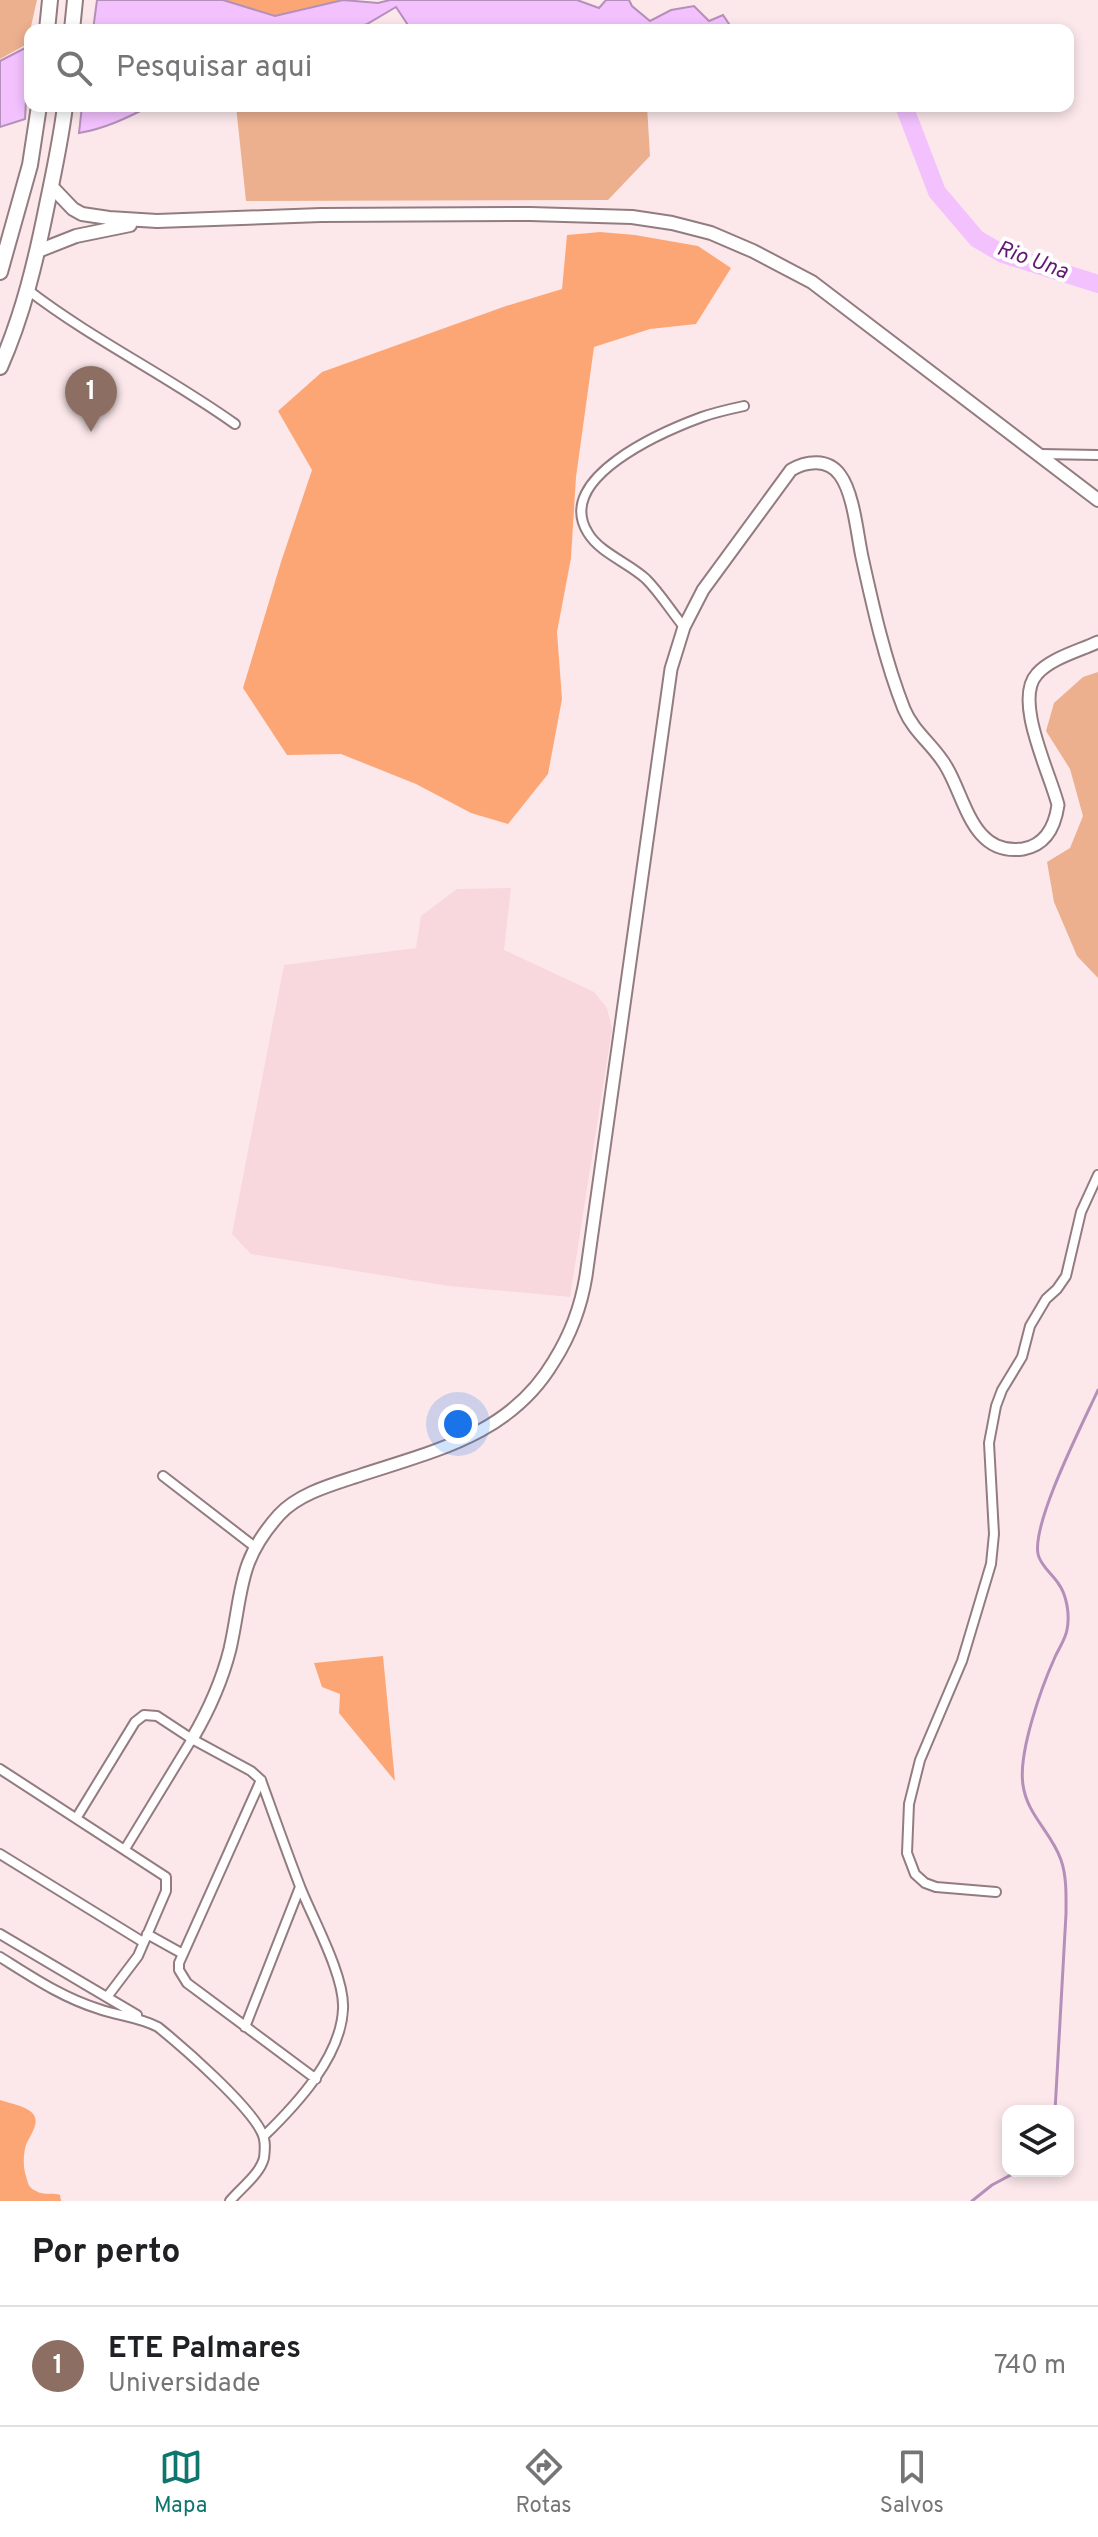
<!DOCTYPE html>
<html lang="pt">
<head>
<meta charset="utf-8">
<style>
	:root { --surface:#fff; --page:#f2f2f2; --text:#202124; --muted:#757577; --line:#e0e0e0; --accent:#0f766e }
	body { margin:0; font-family:Overpass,sans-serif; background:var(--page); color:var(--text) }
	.controls { position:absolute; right:24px; bottom:24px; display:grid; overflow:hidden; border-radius:16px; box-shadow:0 4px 12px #0003 }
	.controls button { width:72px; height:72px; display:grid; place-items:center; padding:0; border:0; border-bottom:2px solid var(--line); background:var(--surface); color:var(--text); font:40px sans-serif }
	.you { position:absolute; left:458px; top:1424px; width:28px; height:28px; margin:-20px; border:6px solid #fff; border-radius:50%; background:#1a73e8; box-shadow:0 0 0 12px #1a73e833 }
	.badge { display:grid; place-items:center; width:52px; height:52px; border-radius:50%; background:var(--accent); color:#fff; font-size:26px; font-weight:700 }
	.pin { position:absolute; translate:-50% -66px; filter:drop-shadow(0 2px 4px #0008) }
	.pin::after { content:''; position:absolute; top:42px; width:28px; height:24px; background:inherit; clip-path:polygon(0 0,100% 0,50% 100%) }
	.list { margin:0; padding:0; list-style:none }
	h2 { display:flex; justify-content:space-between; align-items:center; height:104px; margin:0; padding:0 32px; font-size:34px }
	h2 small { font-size:26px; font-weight:400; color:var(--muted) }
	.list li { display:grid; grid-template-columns:52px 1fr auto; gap:24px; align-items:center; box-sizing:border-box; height:120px; padding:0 32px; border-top:2px solid var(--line) }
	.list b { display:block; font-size:30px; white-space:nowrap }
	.list p { margin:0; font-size:26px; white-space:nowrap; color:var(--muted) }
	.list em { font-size:26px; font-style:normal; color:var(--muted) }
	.icon { flex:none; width:44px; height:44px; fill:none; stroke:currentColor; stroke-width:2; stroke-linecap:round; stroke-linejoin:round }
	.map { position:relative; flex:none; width:1098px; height:2201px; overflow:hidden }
	.search { position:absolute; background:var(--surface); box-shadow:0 4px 12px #0003; left:24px; right:24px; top:24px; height:88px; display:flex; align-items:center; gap:20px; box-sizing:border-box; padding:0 28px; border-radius:16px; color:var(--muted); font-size:30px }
	.sheet { height:224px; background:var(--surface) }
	nav { display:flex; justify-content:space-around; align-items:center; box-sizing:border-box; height:112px; border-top:2px solid var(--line); background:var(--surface); font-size:22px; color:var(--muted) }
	nav a { display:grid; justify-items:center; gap:4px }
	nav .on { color:var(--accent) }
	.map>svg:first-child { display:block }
	.built { fill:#f8d7dd }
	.green { fill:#ecb08f }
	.forest { fill:#fda675 }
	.water { fill:#f2c1fe; stroke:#b48fba; stroke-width:2 }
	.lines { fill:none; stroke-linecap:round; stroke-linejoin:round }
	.stream { stroke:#b48fba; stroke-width:3 }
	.river { stroke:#f2c1fe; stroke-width:18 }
	.street-casing { stroke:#927c80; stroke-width:12 }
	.secondary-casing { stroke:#927c80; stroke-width:15 }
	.primary-casing { stroke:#927c80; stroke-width:16 }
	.highway-casing { stroke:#927c80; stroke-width:18 }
	.street { stroke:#fff; stroke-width:8 }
	.secondary { stroke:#fff; stroke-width:11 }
	.primary { stroke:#fff; stroke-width:12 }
	.highway { stroke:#fff; stroke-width:14 }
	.labels { text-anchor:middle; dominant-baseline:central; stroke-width:8; stroke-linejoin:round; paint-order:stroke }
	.water-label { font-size:22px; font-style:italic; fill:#621972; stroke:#fff }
</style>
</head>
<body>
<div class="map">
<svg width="1098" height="2201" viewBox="0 0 1098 2201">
	<rect width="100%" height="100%" fill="#fce8eb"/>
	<path class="built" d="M511,888l-7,62 90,42 13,16 5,21 -42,268 -121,-11 -198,-32 -19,-20 52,-269 132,-17 5,-32 36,-27z"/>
	<path class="green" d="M0,0h37l-10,44 -27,15z
		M236,106h411l3,50 -42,44 -362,1z
		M1098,672v306l-21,-22 -23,-54 -7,-40 23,-14 13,-32 -13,-47 -24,-38 8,-28 29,-26z"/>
	<path class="forest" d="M223,0h120l-68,16z
		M600,232l35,3 63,11 33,22 -35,56 -46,5 -56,18 -18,130 -5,81 -14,74 5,67 -14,75 -40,50 -37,-11 -55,-29 -75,-30 -54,1 -44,-67 38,-126 31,-92 -34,-59 44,-39 184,-66 56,-17 5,-54z
		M383,1656l12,125 -56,-68 1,-19 -18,-7 -8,-24z
		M0,2100c9,3 22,5 30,11 13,9 0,24 -4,34 -3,10 -3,22 0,31 2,8 3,12 10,15 8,5 16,1 24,4l1,6h-61z"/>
	<path class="water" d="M97,0h126l52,16 68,-16 35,3 12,-3h187l22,8 7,-8h23l3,6 18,15 21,-11 23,-4 15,15 14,-6 10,15h-318l-7,-5 -12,-18 -29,17 -14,6h-260z
		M29,46l-4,73 -25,8v-66z
		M82,106h68c-23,12 -46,23 -71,27z"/>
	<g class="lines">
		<path class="stream" d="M1055,2111l11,-197c0,-17 1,-37 -5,-54 -9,-27 -34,-45 -38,-75 -5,-32 18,-97 32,-128 4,-9 10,-17 12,-27 3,-15 0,-35 -9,-47 -6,-9 -18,-18 -20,-29 -6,-32 45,-131 60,-164
			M972,2201l20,-16 26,-14"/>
		<path class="river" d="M904,106l33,86 40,47 26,15 95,30"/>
		<g class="street-casing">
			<path id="street" d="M28,290c65,50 140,86 207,134
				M1040,454l58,1
				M684,627c-13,-16 -24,-34 -38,-48 -17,-16 -46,-26 -58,-46 -35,-55 76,-102 114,-116 14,-5 28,-8 42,-11
				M163,1476l92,71
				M0,1769l166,108v14l-28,65 -31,41
				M261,1780l-82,183v7l8,13 129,96
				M77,1817l58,-95 9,-7 13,1 35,23 59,32 10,9c13,36 26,73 40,109 13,32 44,88 42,120 -2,48 -47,96 -79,127
				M125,1849l67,-110
				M0,1854l143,88
				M996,1892l-60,-5 -11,-4 -10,-9 -8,-21 2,-49 11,-44 42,-99 29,-97 3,-30 -5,-91 7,-37 6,-16 20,-33 8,-31 16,-27 11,-10 9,-13 15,-64 17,-37
				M0,1934l137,81
				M147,1934l36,20
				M0,1957c32,20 63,41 99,52 20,7 40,8 59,18 26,21 92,79 104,106 4,8 3,17 2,25 -4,16 -23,30 -34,43
				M245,2027l55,-140"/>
		</g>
		<g class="secondary-casing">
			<path id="secondary" d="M192,1739c17,-29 30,-58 38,-90 13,-58 7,-87 49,-134 20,-22 55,-31 82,-40 76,-25 150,-41 193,-114 17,-27 27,-54 32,-85l85,-607 13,-42 19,-37 88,-120c15,-9 37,-12 49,5 14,19 17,59 22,82 11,50 23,104 42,152 10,24 31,37 43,59 19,33 26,88 76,81 23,-4 32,-23 35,-44 -8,-32 -45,-105 -21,-131 14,-16 42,-23 61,-32"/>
		</g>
		<g class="primary-casing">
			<path id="primary" d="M51,186l22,23 9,5 27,4 48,3 164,-6 209,-1 102,3 40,6 39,10 42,18 59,31 286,218
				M38,251l38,-15 54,-11"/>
		</g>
		<g class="highway-casing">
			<path id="highway" d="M47,30l3,-30
				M72,30l3,-30
				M0,272l30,-107 9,-59
				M0,367c23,-52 36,-107 47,-162 7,-33 14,-66 18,-99"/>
		</g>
		<use href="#street" class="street"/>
		<use href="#secondary" class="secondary"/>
		<use href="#primary" class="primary"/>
		<use href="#highway" class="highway"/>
	</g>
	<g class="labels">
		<g class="water-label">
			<text transform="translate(1032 261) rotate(20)">Rio Una</text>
		</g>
	</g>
</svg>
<div class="controls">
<button><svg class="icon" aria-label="layers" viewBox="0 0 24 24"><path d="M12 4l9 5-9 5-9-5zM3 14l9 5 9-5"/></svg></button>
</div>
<div class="you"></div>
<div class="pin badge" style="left:91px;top:432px;background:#8d6e63">1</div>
<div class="search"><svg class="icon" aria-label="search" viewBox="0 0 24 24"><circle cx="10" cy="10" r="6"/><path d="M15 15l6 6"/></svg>Pesquisar aqui</div>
</div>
<section class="sheet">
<h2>Por perto<small></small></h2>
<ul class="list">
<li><span class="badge" style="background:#8d6e63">1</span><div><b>ETE Palmares</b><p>Universidade</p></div><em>740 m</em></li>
</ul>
</section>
<nav>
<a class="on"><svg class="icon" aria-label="map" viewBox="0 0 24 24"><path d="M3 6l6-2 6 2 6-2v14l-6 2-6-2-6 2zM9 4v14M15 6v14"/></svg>Mapa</a>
<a><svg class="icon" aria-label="directions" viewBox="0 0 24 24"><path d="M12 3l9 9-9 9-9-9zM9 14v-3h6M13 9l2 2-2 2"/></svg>Rotas</a>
<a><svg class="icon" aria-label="saved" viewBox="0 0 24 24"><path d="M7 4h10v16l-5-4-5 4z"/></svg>Salvos</a>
</nav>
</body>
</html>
